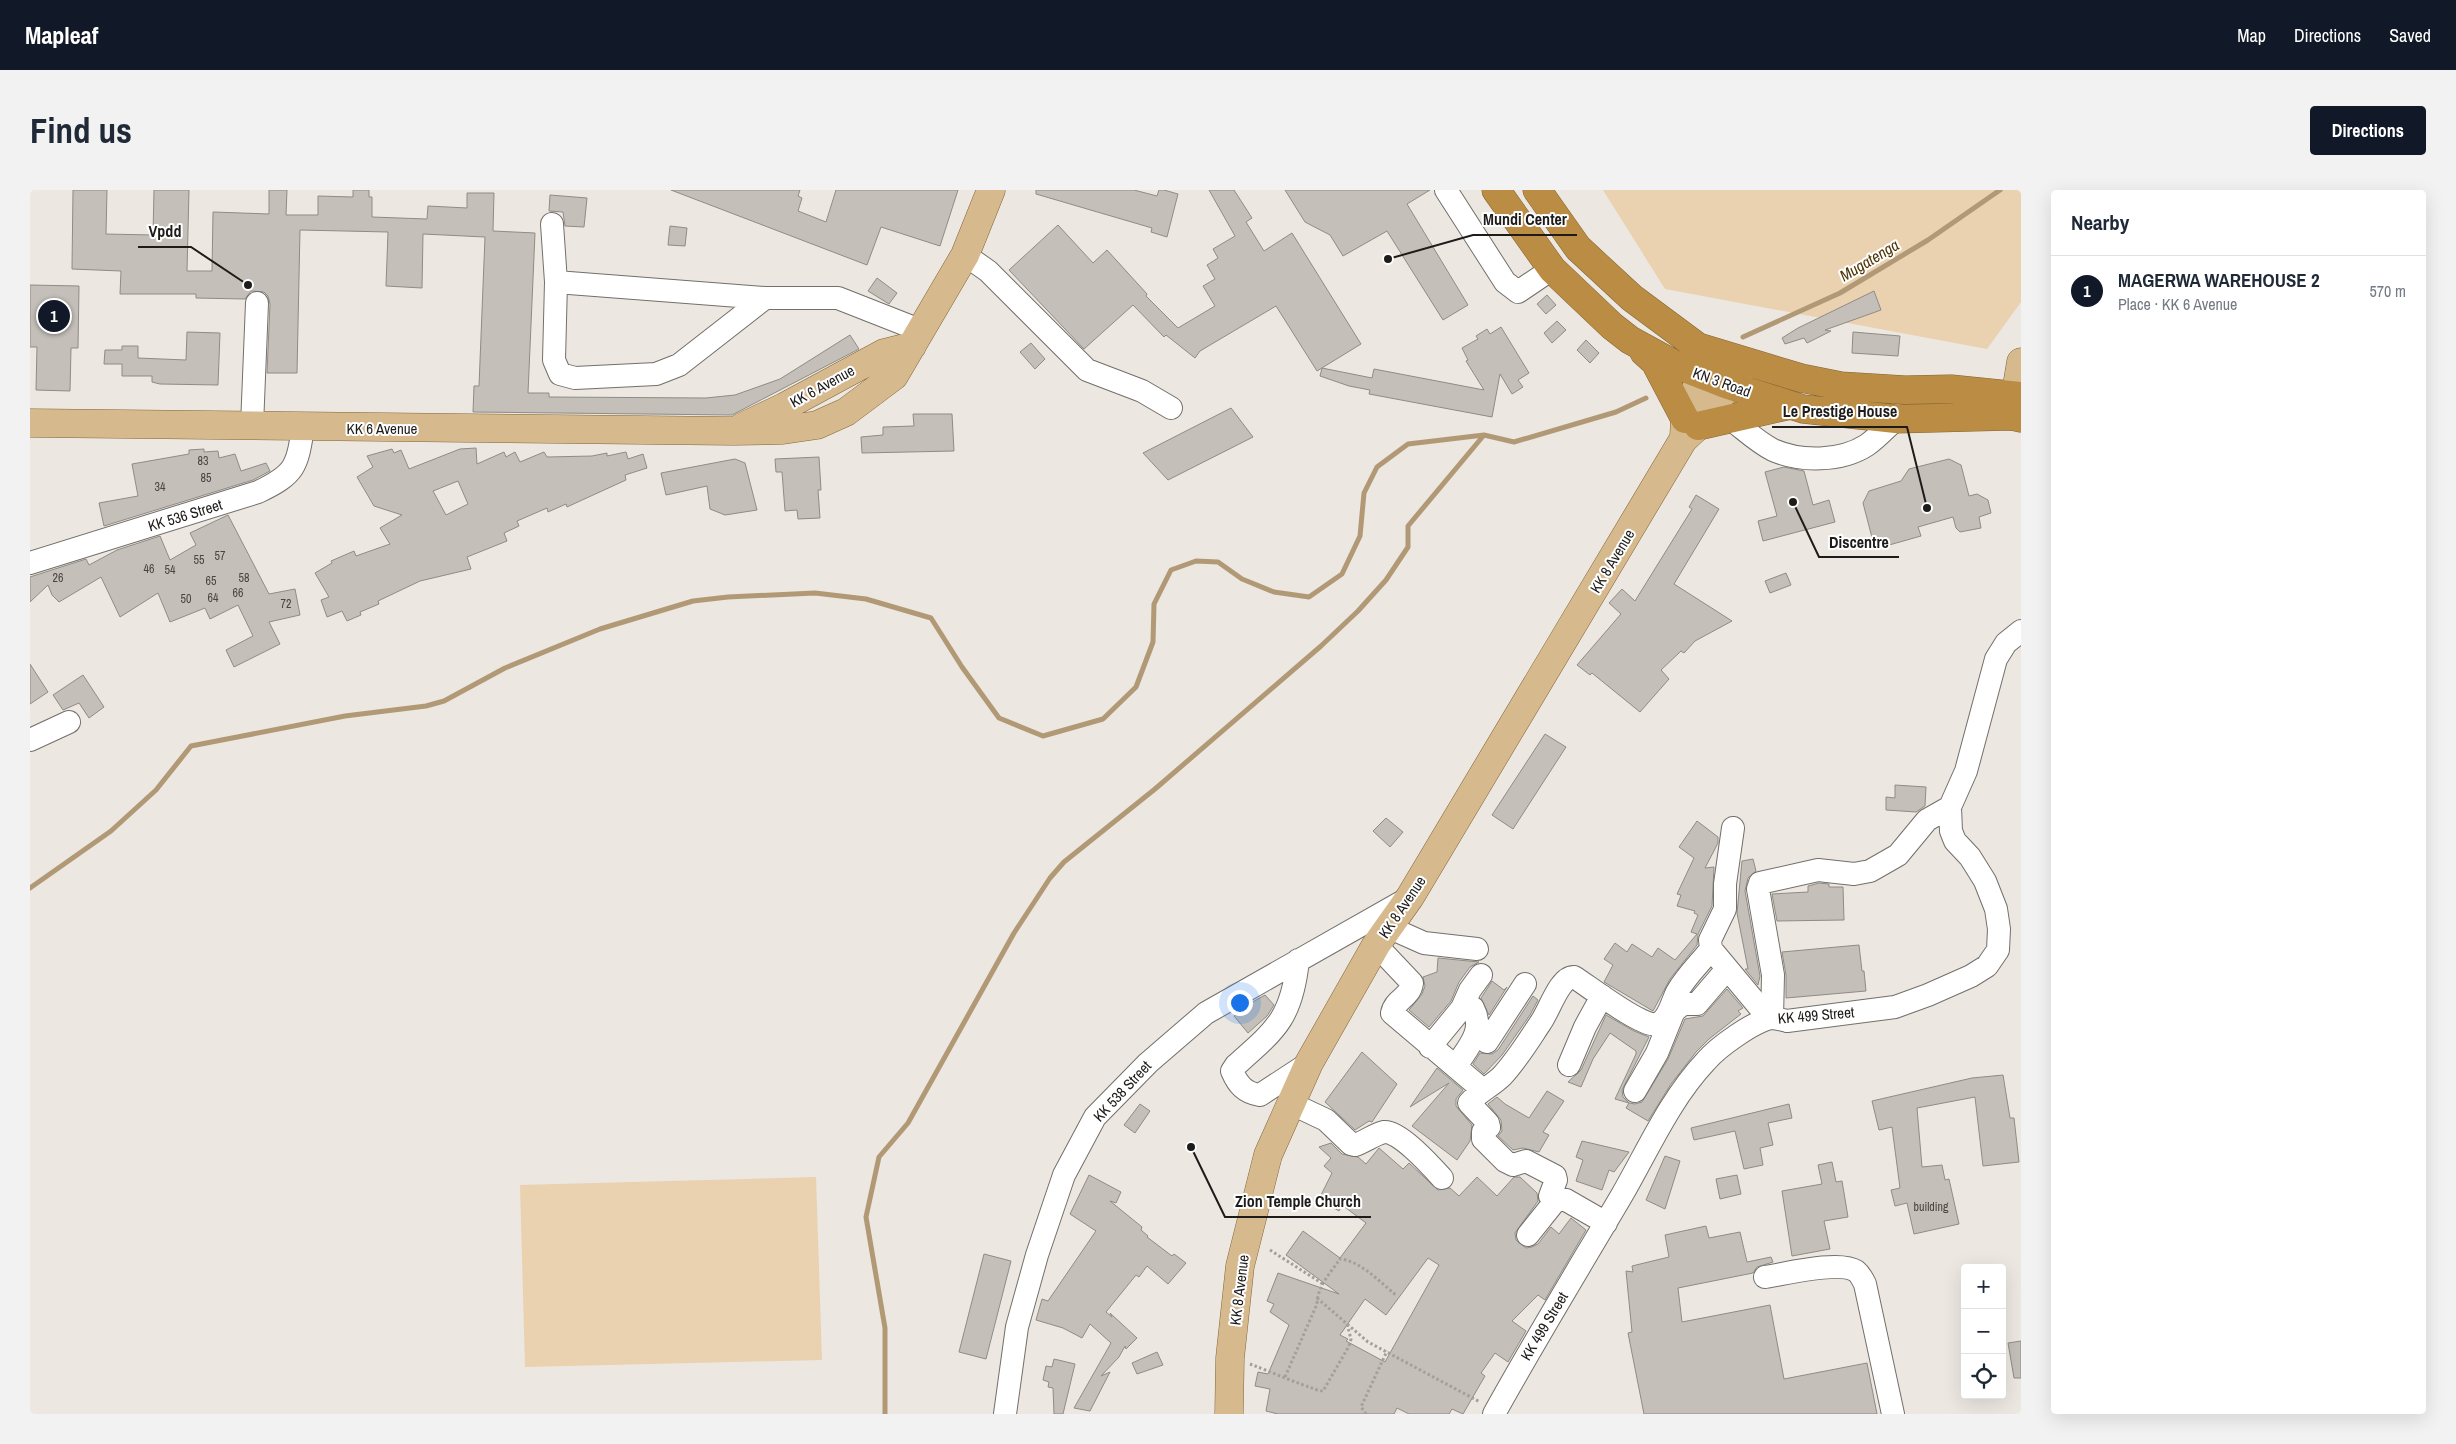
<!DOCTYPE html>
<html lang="en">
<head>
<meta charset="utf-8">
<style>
	:root { --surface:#fff; --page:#f2f2f3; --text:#1f2937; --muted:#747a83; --line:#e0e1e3; --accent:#111827 }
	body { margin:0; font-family:"Archivo Narrow",sans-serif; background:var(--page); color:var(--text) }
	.controls { position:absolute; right:15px; bottom:15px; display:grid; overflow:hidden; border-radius:5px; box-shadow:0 5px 20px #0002 }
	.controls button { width:45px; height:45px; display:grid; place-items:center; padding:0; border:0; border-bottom:1px solid var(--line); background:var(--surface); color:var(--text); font:25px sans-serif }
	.you { position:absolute; left:1209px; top:812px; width:18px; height:18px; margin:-12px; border:4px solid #fff; border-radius:50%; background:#1a73e8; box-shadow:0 0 0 8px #1a73e833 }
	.badge { display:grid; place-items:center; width:32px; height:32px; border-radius:50%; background:var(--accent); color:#fff; font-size:16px; font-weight:700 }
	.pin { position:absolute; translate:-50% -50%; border:2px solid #fff; box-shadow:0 1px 5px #0006 }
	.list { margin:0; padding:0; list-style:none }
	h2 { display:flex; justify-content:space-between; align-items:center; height:65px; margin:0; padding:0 20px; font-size:21px }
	h2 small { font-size:16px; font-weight:400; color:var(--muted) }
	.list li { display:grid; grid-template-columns:32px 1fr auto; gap:15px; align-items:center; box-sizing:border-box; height:70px; padding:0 20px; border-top:1px solid var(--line) }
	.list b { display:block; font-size:19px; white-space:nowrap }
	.list p { margin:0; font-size:16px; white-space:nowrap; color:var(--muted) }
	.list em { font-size:16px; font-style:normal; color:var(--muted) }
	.icon { flex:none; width:28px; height:28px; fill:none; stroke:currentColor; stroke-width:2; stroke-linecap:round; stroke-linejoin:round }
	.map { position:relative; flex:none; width:1991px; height:1224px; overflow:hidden; border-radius:5px }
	header { display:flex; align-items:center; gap:30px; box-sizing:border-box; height:70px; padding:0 25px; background:var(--accent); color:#fff }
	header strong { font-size:24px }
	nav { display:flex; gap:28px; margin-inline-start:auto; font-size:18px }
	.intro { display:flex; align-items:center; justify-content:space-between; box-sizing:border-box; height:120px; padding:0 30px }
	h1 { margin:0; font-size:35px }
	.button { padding:12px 22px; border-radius:5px; background:var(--accent); color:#fff; font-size:18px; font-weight:700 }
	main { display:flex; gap:30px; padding:0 30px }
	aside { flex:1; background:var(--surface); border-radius:5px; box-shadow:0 5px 20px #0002 }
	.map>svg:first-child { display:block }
	.green { fill:#ead1b0 }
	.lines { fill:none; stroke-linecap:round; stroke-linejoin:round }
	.stream { stroke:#b29976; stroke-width:5 }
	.building { fill:#c4bfb9; stroke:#8f8b85; fill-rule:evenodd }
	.minor-casing { stroke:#736f6a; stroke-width:24 }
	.major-casing { stroke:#846535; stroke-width:29 }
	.highway-casing { stroke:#846535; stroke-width:29 }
	.path { stroke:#a39f9a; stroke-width:3; stroke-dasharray:2.5 2.5; stroke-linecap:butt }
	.minor { stroke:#fff; stroke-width:22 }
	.major { stroke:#d6ba8e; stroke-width:28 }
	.highway { stroke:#bb8c43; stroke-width:28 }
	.labels { text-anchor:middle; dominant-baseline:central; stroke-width:4; stroke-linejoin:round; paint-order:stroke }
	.number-label { font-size:12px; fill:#484542 }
	.street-label { font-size:15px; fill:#1e1c1a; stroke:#fff }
	.water-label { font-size:16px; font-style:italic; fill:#4e3304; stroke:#fff }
	.leader { fill:none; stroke:#1e1c1a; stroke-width:2 }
	.callout-dot { fill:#1e1c1a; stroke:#fff; stroke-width:2 }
	.callout-label { font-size:16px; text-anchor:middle; font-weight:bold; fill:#1e1c1a; stroke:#fff; stroke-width:4; stroke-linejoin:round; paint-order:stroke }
</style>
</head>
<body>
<header>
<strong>Mapleaf</strong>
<nav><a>Map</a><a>Directions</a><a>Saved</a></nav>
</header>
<div class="intro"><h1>Find us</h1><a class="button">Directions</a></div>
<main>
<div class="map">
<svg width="1991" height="1224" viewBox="0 0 1991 1224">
	<rect width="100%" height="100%" fill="#ece7e1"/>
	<path class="green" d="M1573,0h418v112l-34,47 -322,-60z
		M786,987l6,183 -297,7 -5,-182z"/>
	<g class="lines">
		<path class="stream" d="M1713,147l97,-44 88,-53 72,-50
			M0,698l81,-57 45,-41 35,-44 154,-30 81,-10 18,-5 61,-33 95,-39 93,-28 35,-4 87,-4 51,6 65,19 31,49 37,51 44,18 60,-17 33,-32 17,-45 1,-38 17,-34 25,-9 22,1 24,17 32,13 35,5 33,-23 18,-38 4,-43 13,-26 31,-23 76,-9
			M855,1224v-86l-19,-111 13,-60 29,-34 106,-190 36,-55 14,-16 91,-73 166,-143 37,-35 28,-31 22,-33v-21l76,-91 30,7 102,-30 30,-14"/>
	</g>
	<path class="building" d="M43,0h34l-1,44 47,1 1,-45h35l-2,81h25l1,-59 56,2v-24h18l-1,25h32v-19l35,1v-7h16v7h3v20l55,2 1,-13 39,2v-15h27l-1,38 42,2 -7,160h21v4l157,1 29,-3 45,-16 70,-44 9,14 -127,66 -259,-3 1,-26h5l6,-149 -62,-3 -1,54 -36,-2 2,-54 -88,-2 -3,143h-30l3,-69 -2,-8 -4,-4 -13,-1 -6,8 -49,-1v-4h-76l1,-23 -49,-2z
		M641,0h129l-2,6 4,2 -4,13 28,11 10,-32h122l-18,56 -59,-19 -14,38z
		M1006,0h98l23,6 2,-6h5l14,4 -11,43 -16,-5 1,-4 -116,-34z
		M1179,0h25l18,28 -6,4 18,29 28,-18 69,111 -44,27 -41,-65 -76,45 -5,7 -29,-23 -2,2 -31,-32 -49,44 -75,-79 49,-45 35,38 14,-13 40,44 -1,2 32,32 37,-22 -12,-20 12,-7 -8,-14 11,-7 -5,-9 22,-13z
		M1255,0h145l-23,14 61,101 -25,15 -56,-89 -44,25 -13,-21 -25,-13z
		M520,5l37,3 -3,29 -19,-1 -2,-14 -14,-1z
		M640,36l17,2 -2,18 -17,-1z
		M847,88l20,15 -8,11 -21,-13z
		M0,95l49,1 -1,62h-7l-1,43 -34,-1 1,-43h-7z
		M1844,101l7,19 -56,20 6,1 -24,12 -3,-5 -19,6 -3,-6 16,-10z
		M1517,105l9,10 -10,9 -9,-10z
		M1527,131l9,9 -14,13 -8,-10z
		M1471,137l28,46 -11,7 5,7 -11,7 -12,-20 -8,43 -123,-23 1,-4 -21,-4 -29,-10 2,-8 50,10 2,-9 110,21 -18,-29 2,-1 -6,-12 16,-9 -2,-3 11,-7 3,5z
		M157,142l33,1 -2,52 -58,-1 -8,-2v-6h-30v-12h-18l1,-14h17v-4h16v12l48,2z
		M1823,142l47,4 -2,20 -46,-3z
		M1556,150l13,13 -9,10 -13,-13z
		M1001,153l14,16 -10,10 -15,-17z
		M1201,218l22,29 -85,43 -25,-27z
		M883,224h39l2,37 -92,2 -1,-16 22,-2v-8l31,-1z
		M446,258l1,16 27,-12 2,5 9,-5 5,10 24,-10 3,5 45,-1 15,-3v3l19,-4 2,7 15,-5 4,14 -22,7 1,5 -46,21 -13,6 -1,-3 -18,8 -1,-4 -30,13 2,5 -15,7 3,8 -40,16 4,12 -51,12 -42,20 1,3 -19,8 1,3 -14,6 -5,-10 -15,6 -6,-17 8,-3 -14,-24 17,-10 -1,-2 23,-10 2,5 34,-12 -10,-16 22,-13 -28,-9 -17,-29 16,-10 -6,-11 25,-7 2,4 7,-3 8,19 51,-20zM428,291l10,23 -22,11 -13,-24z
		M174,259v3l14,-1 1,7 16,-4 6,17 25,-8 4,8 -17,9 -149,46 -5,-23 39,-7 -6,-32 57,-10v-4z
		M789,267l2,33h-3l2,28 -22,1 -1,-9 -12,1 -3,-39h-6l-1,-13z
		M705,269l10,4 12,47 -32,5 -15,-6 -3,-23 -41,9 -5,-22z
		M1919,269l12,6 8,31 8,-2 11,6 3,13 -12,4 2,11 -21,4 -4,-4 -3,-11 -35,10 3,9 -46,13 -12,-46 6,-12 32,-10 8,-12z
		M1754,277l20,4 9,34 16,-5 6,22 -72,19 -5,-20 19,-5 -12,-44z
		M1666,305l23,14 -45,75 58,37 -37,20 -11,12 -3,-2 -20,19 8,9 -29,33 -48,-39 -2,2 -13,-10 44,-51 -12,-11 13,-14 13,12 57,-92 -3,-2z
		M198,325l41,79 26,-5 5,26 -31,7 11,22 -46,23 -8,-17 27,-14 -15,-31 -28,14 -5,-11 -35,14 -12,-29 -38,24 -19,-40 -42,25 -7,-7 -4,-10 -18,17v-25l56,-18 3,6 28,-15 43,-14 10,24 26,-15 -6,-12z
		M1756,383l5,12 -21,8 -5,-12z
		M0,474l18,28 -18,12z
		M53,485l21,32 -15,11 -10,-15 -16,7 -10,-15z
		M1515,544l21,13 -53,82 -21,-14z
		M1865,595l31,2 -1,19 -9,6 -30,-2v-13l9,1z
		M1356,628l17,14 -13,15 -17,-16z
		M1667,631l21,16v6l-13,25 9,-1 -2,39 -14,28 -1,11 -27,34 -17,32 -49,-29 9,-17 -9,-6 11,-16 12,9 5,-8 20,13 6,-9 17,12 22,-26 -6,-2 7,-17 -4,-2 1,-2 -18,-5 4,-11 -4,-1 17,-36 -15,-11z
		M1723,669l3,12 -8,7 -3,13 15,85 -2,9 -13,-16h3l-11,-56 5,-52z
		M1789,693l10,1v3h14l1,33 -67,1 -5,-27 36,-2v-6z
		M1829,755l3,26h2l2,20 -80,7v-23l-4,-23z
		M1408,768l41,4 -9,5 -11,15 -8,19 -22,26 -20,-17 13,-16 3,-8 -2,-9 14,-5z
		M1462,791l12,9 3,-3 -18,28 -8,-17z
		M1697,799l16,19 -5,3 3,3 -32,25 -13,13 -25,32 -23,37 -22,-13 3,-5 -14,-4 21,-45v-3l-26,-18 -17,26 -12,28 -13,-5 13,-12 25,-55 28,16 15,6 -27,53 1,7 6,6 6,1 7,-2 26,-43 17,-40 18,-3z
		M1235,805l9,10 -7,11 -19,17 -14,-17 15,-12z
		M1503,806l5,4 -8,15 -28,40 -18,19 -11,-10 7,-11 12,1 6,-4z
		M1332,862l35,32 -25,38 -3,-1 -14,9 -30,-28z
		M1407,878l26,22 -7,9v7l16,19 -2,16 -13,19 -45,-34 37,-43 -39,24z
		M1973,885l7,43h4l5,44 -36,4 -8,-69 -58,11 5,59 20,-2 3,15 4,-1 10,45 -45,10 -7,-31 -12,3 -4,-16 9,-2 -8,-61 -13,3 -7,-29 100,-23z
		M1517,901l17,10 -21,31 6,3 -10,17 -16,-4 -10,2 -15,-14 4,-5 -1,-11 -13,-16 9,-7 8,7 24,14z
		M1110,914l10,7 -15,22 -11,-8z
		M1759,914l3,14 -24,5 5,22 -13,3 3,17 -19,4 -9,-38 -41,9 -3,-12z
		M1552,951l47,11 -15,20 -5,-2 -7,20 -26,-9 7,-21 -7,-3z
		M1301,953l11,11 16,3 8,7 13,-16 24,21 6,-6 29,27 12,-2 9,8 18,-19 20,19 17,-19h6l17,16 1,8 -23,32 1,7 10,8 6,-1 6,-3 13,-17 8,7 12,-16 15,12 -41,70 -7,-5 -26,26 14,10 -18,31 -13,-9 -14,20 4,3 -22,38 -11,-5 -3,5h-40l-12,-6 -3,6h-116l-12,-3 4,-22 -15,-3 3,-14 10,2 21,-49 -19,-13 4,-8 -7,-3 11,-28 61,21 -53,-39 17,-24 37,27 26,-35 -24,-18 -3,6 -20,-12 13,-26 -8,-7 7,-8 -12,-11zM1398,1068l11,7 -54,97 -39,-21 2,-2 -8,-4 25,-36 21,16z
		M1635,966l15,5 -15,48 -19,-9z
		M1802,972l4,20 6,-1 6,36 -24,4 6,28 -38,7 -10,-65 40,-7 -4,-19z
		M1059,985l32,17 -5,11 -6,-2 32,26 -1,3 7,6 -1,1 25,19 2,-2 12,9 -18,21 -21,-18 -8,11 -3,-2 -30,37 6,5 -2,-4 27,25 -11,11 -1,-3 -6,11 -18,19 9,-4 -20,39 -16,-3 37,-65 -21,-19 -8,14 -19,-10 -27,-8 6,-21 6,2 48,-70 -26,-17z
		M1707,985l4,19 -21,5 -4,-20z
		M1676,1036l3,12 31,-6 7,30 24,-5 2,5 -16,5 -4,6 -75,15 4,34 88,-17 14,74 83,-16 10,51h-233l-16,-81 4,-1 -6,-61 7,1 -1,-6 37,-9 -4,-22z
		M954,1064l27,7 -25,98 -27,-7z
		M1991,1151v37h-7l-6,-35z
		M1127,1162l6,13 -26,9 -5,-11z
		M1024,1169l21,5 -12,50h-9l-1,-26 -5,-1 1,-5 -6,-2 3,-14 6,1z"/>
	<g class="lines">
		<g class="minor-casing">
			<path id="minor" d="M1416,0l59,92 13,10 34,-23
				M522,34l4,58 209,16h73l84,33
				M935,65l23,16 99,99 55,21 29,17
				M526,92l-2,78 6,14 15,4 81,-4 23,-9 86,-67
				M1699,228c14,10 28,24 44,32 27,12 68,12 94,-5 10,-7 19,-17 29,-26
				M222,236l5,-123
				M0,373l228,-71c38,-18 39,-26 45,-64
				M0,550l39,-18
				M1703,638l-8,56v25l-15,31 1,9 50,60 11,9
				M1358,737l36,16 53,6
				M1346,755l36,38c-2,15 -17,16 -20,30l91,77
				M1268,770c-6,57 -21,69 -62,105l-4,6c6,14 13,22 28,24l49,-32
				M1742,828l1,-43 -15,-86 2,-6 58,-13 36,4 16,-3 28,-16 29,-35 23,-13 16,-36 30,-112 10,-16 15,-12
				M1457,852l38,-58
				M1400,857l32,-39 8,-18 11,-15
				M1539,875l16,-38 17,-31
				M1426,876c12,-19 29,-35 17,-58l-10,-2
				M1605,901l22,-38 17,-42 9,-7h14l30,-35
				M1260,913l36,17 25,24 4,1c9,-3 20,-11 29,-13 15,-2 48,35 58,46
				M1576,1033l-40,-23 -14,-2 -2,-2 6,-16 -1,-4 -29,-15 -13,4 -8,-4 -22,-22v-7l6,-5 -1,-4 -19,-20c9,-11 23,-17 33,-27 15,-16 27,-36 39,-54 8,-11 19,-46 33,-45 13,8 70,52 83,47 12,-4 15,-23 20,-32 9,-16 23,-29 34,-43
				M1498,1045l28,-35
				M1735,1087c20,-3 74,-17 91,-6 4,3 7,9 9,13l28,130
				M975,1224l12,-87 20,-72 27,-80 31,-58 53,-54 58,-50 201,-114
				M1464,1224c41,-74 85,-146 128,-219 26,-45 48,-96 84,-134 12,-14 48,-40 66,-43 4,0 11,2 15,3l108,-14 33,-12 43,-19 16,-10 11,-16 1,-21 -3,-20 -11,-28 -15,-24 -15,-16 -4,-10 -1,-24"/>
		</g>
		<g class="major-casing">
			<path id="major" d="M1982,226l9,-54
				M0,233l704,8 49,-1 34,-5 29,-13 48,-36 71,-121 26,-65
				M712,237l42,-20 100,-54 28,-7
				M1654,246l1,-17 16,-44 -2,-25
				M1199,1224l1,-56 10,-92 28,-111 41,-92 67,-118 34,-48 273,-457 15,-14 45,-60"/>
		</g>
		<g class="highway-casing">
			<path id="highway" d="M1466,0l56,79 60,57 18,14 44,24 54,21 75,24 93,10 116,-3 9,2
				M1507,0l41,58 54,50 66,49 103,31 40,8 64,4 46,-1 70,7
				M1614,162l11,10 30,57
				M1668,236l88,-20"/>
		</g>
		<path class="path" d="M1240,1060l53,34
			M1287,1108l51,44 112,60
			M1220,1174c11,4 68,28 73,27l26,-45 2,-7 -4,-15
			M1255,1187l32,-73c0,-17 14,-32 23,-45 21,2 41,24 57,37
			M1336,1224l-5,-7 26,-56"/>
		<use href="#minor" class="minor"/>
		<use href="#major" class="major"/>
		<use href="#highway" class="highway"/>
	</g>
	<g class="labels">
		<g class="number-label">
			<text x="173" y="271">83</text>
			<text x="176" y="288">85</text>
			<text x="130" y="297">34</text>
			<text x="190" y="366">57</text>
			<text x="169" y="370">55</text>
			<text x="119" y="379">46</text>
			<text x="140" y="380">54</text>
			<text x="28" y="388">26</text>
			<text x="214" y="388">58</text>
			<text x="181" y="391">65</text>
			<text x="208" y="403">66</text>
			<text x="183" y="408">64</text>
			<text x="156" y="409">50</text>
			<text x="256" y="414">72</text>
			<text x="1901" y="1017">building</text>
		</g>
		<g class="street-label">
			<text transform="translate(1692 192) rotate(20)">KN 3 Road</text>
			<text transform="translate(792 196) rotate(-29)">KK 6 Avenue</text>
			<text x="352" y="238">KK 6 Avenue</text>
			<text transform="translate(155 325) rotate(-17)">KK 536 Street</text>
			<text transform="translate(1582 371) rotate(-59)">KK 8 Avenue</text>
			<text transform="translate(1372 717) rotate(-56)">KK 8 Avenue</text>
			<text transform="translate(1786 825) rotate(-5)">KK 499 Street</text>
			<text transform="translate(1092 901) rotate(-47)">KK 538 Street</text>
			<text transform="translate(1209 1100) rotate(-83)">KK 8 Avenue</text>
			<text transform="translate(1514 1136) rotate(-59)">KK 499 Street</text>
		</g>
		<g class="water-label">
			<text transform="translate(1839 70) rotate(-31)">Mugatenga</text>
		</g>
	</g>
	<path class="leader" d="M1358 69L1443 45H1547M218 95L161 57H108M1897 318L1877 237H1742M1763 312L1789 367H1869M1161 957L1195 1027H1341"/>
	<g class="callout-dot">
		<circle cx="1358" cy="69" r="5"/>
		<circle cx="218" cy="95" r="5"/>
		<circle cx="1897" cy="318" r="5"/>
		<circle cx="1763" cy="312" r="5"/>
		<circle cx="1161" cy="957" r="5"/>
	</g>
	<g class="callout-label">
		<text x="1495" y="35">Mundi Center</text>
		<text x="135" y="47">Vpdd</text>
		<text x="1810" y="227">Le Prestige House</text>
		<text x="1829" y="358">Discentre</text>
		<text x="1268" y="1017">Zion Temple Church</text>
	</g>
</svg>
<div class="controls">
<button>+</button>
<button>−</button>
<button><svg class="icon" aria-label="locate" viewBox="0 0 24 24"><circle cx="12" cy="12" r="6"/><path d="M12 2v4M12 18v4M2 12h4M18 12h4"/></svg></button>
</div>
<div class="you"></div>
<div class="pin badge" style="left:24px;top:126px">1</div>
</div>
<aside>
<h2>Nearby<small></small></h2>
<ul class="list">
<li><span class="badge">1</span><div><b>MAGERWA WAREHOUSE 2</b><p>Place · KK 6 Avenue</p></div><em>570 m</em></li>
</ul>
</aside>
</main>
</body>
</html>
